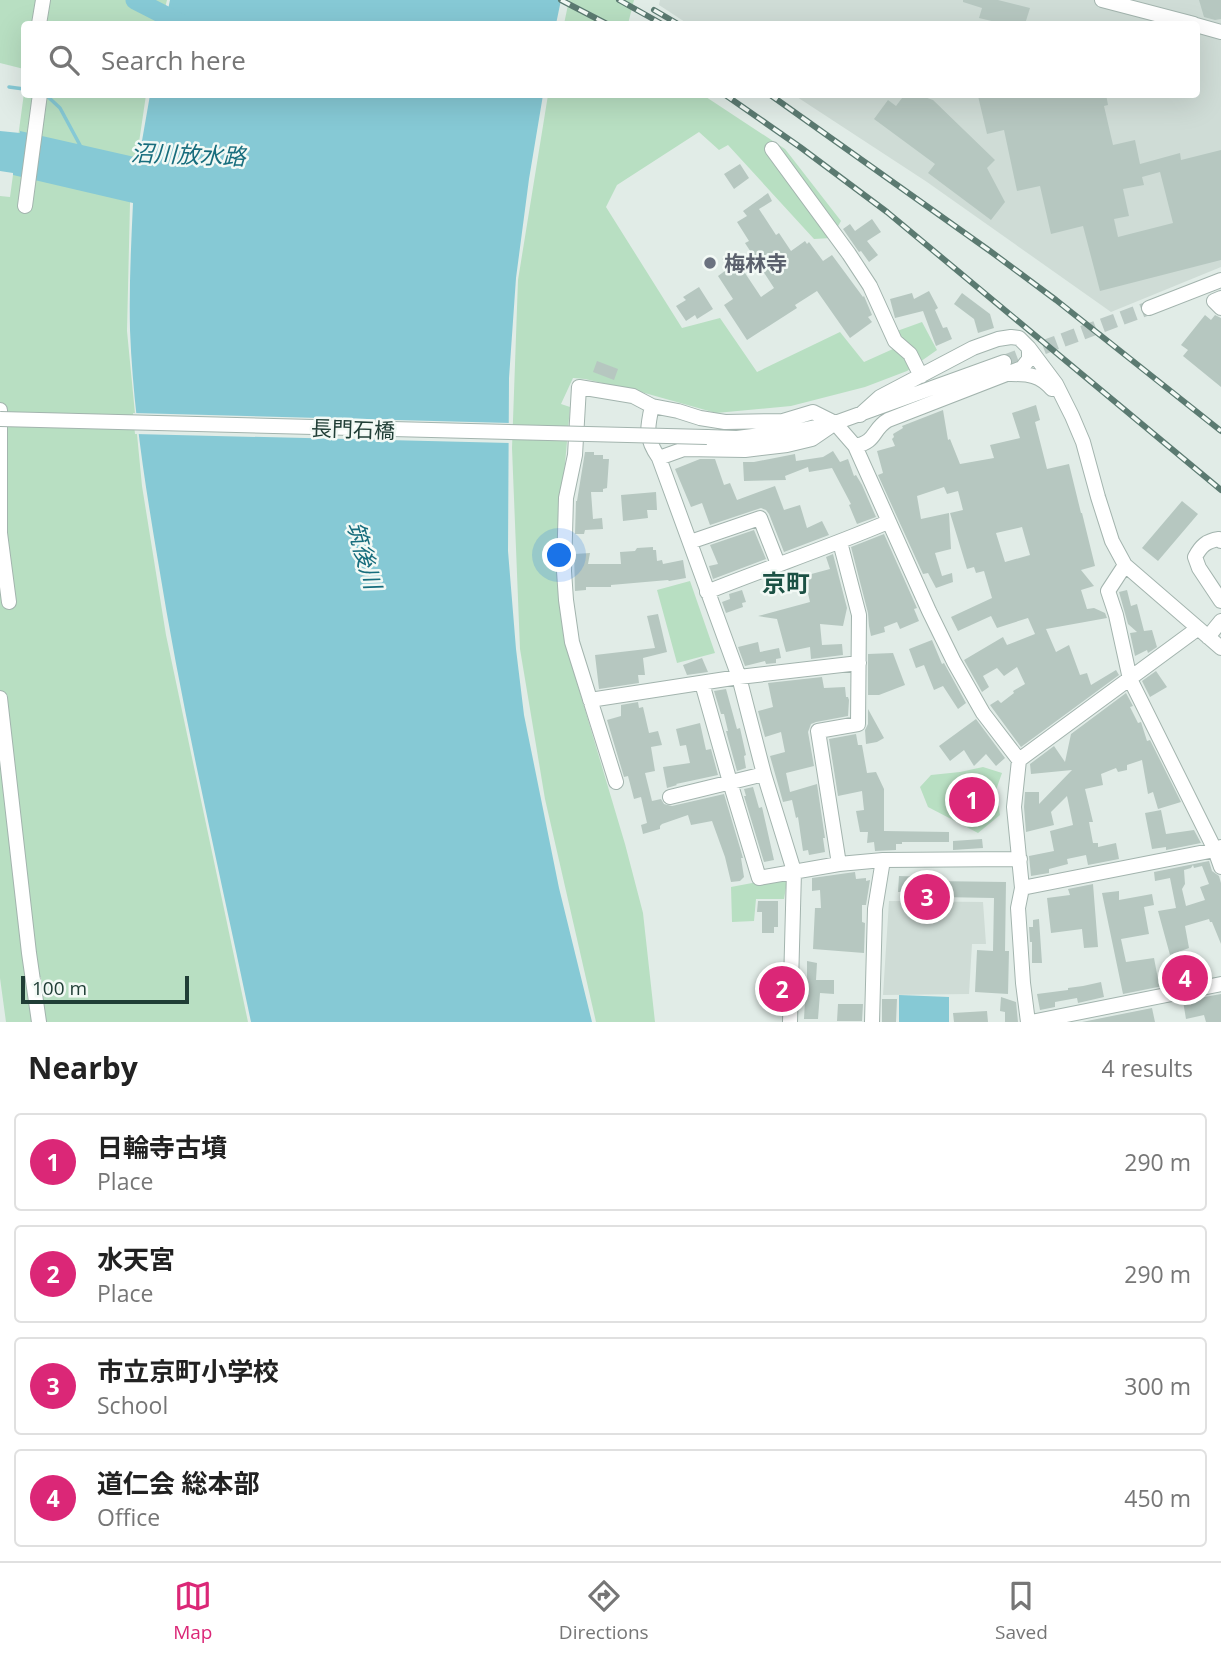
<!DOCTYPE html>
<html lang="en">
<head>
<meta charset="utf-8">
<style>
	:root { --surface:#fff; --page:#f2f2f2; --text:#222; --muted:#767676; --line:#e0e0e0; --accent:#db2777 }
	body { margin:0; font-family:"Open Sans","Noto Sans JP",sans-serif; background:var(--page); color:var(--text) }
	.scale { position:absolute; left:21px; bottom:18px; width:168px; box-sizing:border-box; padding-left:7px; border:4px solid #203e36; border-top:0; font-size:19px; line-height:24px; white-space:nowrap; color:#203e36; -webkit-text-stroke:5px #f2f9f5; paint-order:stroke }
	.you { position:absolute; left:560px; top:556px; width:24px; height:24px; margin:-18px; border:5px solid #fff; border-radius:50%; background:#1a73e8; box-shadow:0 0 0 10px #1a73e833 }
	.badge { display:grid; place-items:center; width:46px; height:46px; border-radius:50%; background:var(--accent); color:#fff; font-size:23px; font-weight:700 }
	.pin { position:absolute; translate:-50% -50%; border:4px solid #fff; box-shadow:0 2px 7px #0006 }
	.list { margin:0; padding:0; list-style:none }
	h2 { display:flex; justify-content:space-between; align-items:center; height:91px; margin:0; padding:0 28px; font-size:30px }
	h2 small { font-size:23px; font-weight:400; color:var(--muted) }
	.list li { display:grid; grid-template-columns:46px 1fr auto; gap:21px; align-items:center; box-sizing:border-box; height:98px; margin:0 14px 14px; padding:0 14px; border:2px solid var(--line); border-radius:7px }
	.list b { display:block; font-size:26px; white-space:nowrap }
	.list p { margin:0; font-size:23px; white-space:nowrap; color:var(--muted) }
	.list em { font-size:23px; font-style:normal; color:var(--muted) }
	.icon { flex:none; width:38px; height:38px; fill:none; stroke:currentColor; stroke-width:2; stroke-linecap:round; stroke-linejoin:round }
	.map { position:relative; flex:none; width:1221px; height:1022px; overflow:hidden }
	.search { position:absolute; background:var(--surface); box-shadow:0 7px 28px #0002; left:21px; right:21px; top:21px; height:77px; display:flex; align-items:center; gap:18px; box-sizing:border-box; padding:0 24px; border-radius:7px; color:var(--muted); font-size:26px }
	.sheet { height:539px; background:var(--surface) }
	nav { display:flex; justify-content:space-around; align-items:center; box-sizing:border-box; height:98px; border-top:2px solid var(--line); background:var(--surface); font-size:19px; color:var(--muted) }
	nav a { display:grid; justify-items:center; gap:4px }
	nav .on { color:var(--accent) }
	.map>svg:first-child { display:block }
	.built { fill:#cfdcd6 }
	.green { fill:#b8dfc2 }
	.water { fill:#86c9d5 }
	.pier { fill:#e1ece7 }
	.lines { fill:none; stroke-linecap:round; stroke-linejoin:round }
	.stream { stroke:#86c9d5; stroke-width:3.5 }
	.river { stroke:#86c9d5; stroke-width:19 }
	.building { fill:#b6c7c0; fill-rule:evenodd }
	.minor-tunnel { stroke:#bac9c4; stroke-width:14; stroke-dasharray:14 7; stroke-linecap:butt }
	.minor-casing { stroke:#a3b4ae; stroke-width:16 }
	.minor { stroke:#fff; stroke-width:14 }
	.rail-casing { stroke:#5b7a71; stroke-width:6 }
	.rail { stroke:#f2f9f5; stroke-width:3.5; stroke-dasharray:10; stroke-linecap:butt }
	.minor-bridge-casing { stroke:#a3b4ae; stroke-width:16; stroke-linecap:butt }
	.minor-bridge { stroke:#fff; stroke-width:14 }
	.worship-dot { fill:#6b7280; stroke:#f2f9f5; stroke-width:2.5 }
	.labels { text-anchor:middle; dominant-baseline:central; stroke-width:5; stroke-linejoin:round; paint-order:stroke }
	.worship-label { font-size:21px; font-weight:bold; fill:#5b616d; stroke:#f2f9f5; text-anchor:start }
	.street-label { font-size:21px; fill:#203e36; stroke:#f2f9f5 }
	.water-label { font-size:23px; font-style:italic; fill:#176d7d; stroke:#f2f9f5 }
	.quarter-label { font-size:24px; font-weight:bold; fill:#1b5144; stroke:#f2f9f5 }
</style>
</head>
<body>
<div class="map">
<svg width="1221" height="1022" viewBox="0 0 1221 1022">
	<rect width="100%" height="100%" fill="#e1ece7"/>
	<path class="built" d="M660,0h561v267l-110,45 -184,-130 -133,-87 402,-1v-70h-508l-29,-19z
		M889,901l94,1 3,42h-14l-3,50 -86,1z"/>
	<path class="green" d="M0,0h167l-6,24h-137v45l-24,-6z
		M569,0h65l-6,24h-64z
		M24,93v1l122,1 -16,108 -3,128 15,155 24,149 82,387h-242l-6,-44v-782l10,1z
		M548,95h155l82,54 56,72 -10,17 -17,1 -86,-94 -9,5 -20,-18 -82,53 -11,22 76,121 38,-10 37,54 83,-40 24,30 29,-13 -7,-14 36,-13 15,28 -30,21 -42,16 -74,19 -75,7 -75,-21 -56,-13 -12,-1 -12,26 9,3 -8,91 -5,75 7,66 61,205 18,69 12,109h-59l-51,-223 -25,-150 -8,-201 6,-168z
		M690,581l25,72 -38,10 -20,-73z
		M983,767l19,6 -6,17 4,25 -22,18 -50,-26 -8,-20 11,-12 29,-3z
		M788,876l-4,23h-28l-2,22 -22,1 -1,-35z"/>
	<path class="water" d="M170,0h391l-5,24h-391z
		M150,95h393l-14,84 -13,99 -7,100 -1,173 8,98 8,66 35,173 33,134h-341c-32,-153 -68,-306 -93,-461 -13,-77 -25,-153 -28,-231 -1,-42 1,-84 3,-127l-120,-28v-2l-13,-2v-40l20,2v-2l119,27z
		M899,995l50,2v25h-50z"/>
	<path class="pier" d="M133,413l378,10v20l-376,-9z"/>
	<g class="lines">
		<path class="stream" d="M9,87l15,2
			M45,94l15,14 21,39"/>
		<path class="river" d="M135,0l47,24"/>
	</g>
	<path class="building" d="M963,0h35l32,8 -5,16h-26l1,-1 -21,-5 3,-10 -19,-6z
		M1199,0h22v19l-6,1 -11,-3z
		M905,94h11l17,6 62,60 -8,8 18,34 -14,18 -63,-47 7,-9 -61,-45 14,-19 8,6z
		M984,94h122l2,11 -4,1 9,39 22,-5 5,24 40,-11 1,7 40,-10v110l-121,31 -17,-65 -32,8 -11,-48 -23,5 -13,-61 -17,4 -9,-38zM1160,172l13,51 -55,14 -4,-18 15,-3 -6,-27 21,-4 -2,-8z
		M740,164l9,14 -15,11 -10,-15z
		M768,193l4,8 -13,8 17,26 3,-2 12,18 14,-10 2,3 2,-2 14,19 9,-6 31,42 1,-1 8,19 -4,2 4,5 -22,16 -33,-47 -22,14 2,3 -50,32 -23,-35 9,-6 -15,-23 11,-8 -7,-9 9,-7 30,45 13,-9 -29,-45 4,-2 -12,-19 10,-6 -4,-5z
		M872,219l9,13 -14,9 11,14 -9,7 -8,-11 -2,1 -16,-23 7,-5 5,7z
		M699,287l14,22 -16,10 -2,-4 -9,6 -10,-15 10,-6 -3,-3z
		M929,291l9,17 -3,2 8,18 4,-1 5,12 -16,7 -13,-35 -28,7 -5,-19 22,-6 2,6z
		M962,293l28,21 4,14 -16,5 -4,-14 -20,-15z
		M1205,315l6,5 4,-5 6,3v69l-38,-31 5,-6 -7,-5z
		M597,361l21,8 -4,11 -21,-8z
		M1036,405l4,15 -5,2 12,47 22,-5 12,49h1l13,53 -14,4 13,16 -13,4 6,19 7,-1 11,5 2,5 -61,11 10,23 13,-7 11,30 7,-2 4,12 25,-15 3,5 -98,72 -31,-42 8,-5 3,3 13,-10 -1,-2 12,-7 -8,-17 -13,9 -7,-8 -14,8 6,11 -7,5 -18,-32 39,-23 4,8 28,-11 -7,-16 -31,10 -6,-12 -33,15 -7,-14 41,-19 -8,-27 -8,2 -2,-6 -7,2 -17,-56 13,-3 -5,-19 -11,3 -3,-7 -27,9 4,23 28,-6 2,36 -16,4 7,23 10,-3 1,9 -17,6 -8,-15 -5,1 -45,-99 5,-2 -6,-22 18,-5 -3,-7 2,-2 -1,-3 10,-6 -1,-2 41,-16 5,30 2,-1 10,25 34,-6 -4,-13 30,-7 -8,-25zM1022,527l8,28 -25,7 -9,-29z
		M833,451l7,11 8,-3 6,17 2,-1 6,10 14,32 -19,7 -8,-19 2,-1 -19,-36 -23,4 -1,-5 -23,9 1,4 -42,1 -1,-19h11l41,-8 1,7 27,-4z
		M585,452h9v3h9v4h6l-2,29 -4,1v3h-12l2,27 9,-1 1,11 -18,1 -1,4h-9l1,-33h1z
		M700,459h15l9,26 6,-2 7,17 38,-14 9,24 16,-5 7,23 15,-7 7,14 -45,17 -15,-38 -3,-4 -5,-2 -51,17 -8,-22 -11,4 -16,-38z
		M656,492l1,18h-10l1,8 -25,3 -2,-26z
		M1182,501l16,13 -40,47 -16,-13z
		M754,530l12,29 -53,20 -4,-13 9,-2 -8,-19z
		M884,534l33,74 -3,1 5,12 -19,8 -3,-7 -13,5 1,5 -14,4 -2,-10 -1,-13 -17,-66z
		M653,547v3h3l1,11 5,-1 1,4 20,-4 3,18 -17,3 -1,-1 -57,5v2h-25v3l-11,1 -1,-37 16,-1 -2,11h33l-1,-12 15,-1 2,-3z
		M833,554l14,54 -4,18 -23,-2 2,21 20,-1 1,11 -32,4 -1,-12 -24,5 -9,-33 -19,-3 52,-14 -6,-26 26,-7 -4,-12z
		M742,590l4,12 -4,1 1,4 -17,6 -4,-11 8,-3 -1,-5z
		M1127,590l4,16 6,-2 7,27 8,-1 5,17 -9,6 -1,-3 -12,6 -5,-23 7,-1 -9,-8 -9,-32z
		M658,614l9,38 -24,6 2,17h-7l1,8 -40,6 -4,-34 60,-7 -8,-32z
		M932,640l10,24 2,-1 22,40 -8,6 -15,-23 -9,4 -10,-25 -8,3 -7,-19z
		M758,642l2,10 19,-4 2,10 -5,1v4l-10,1 -1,-3 -20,5 -7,-19z
		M893,653l12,32 -26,10h-11v-41z
		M702,658l6,14 -21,3 -4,-10z
		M1156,671l11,16 -17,10 -8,-16z
		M822,677l2,11 21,-1 1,10h2l1,3 -1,16 -32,6 -5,2 -3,8 6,34 -28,7 4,19 27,-8 8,54h-2l2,14 -16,3 -1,-5 -5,1 -5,-34 -2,1 -4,-18 -9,2 -13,-46 15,-4 -4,-20 -16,5 -7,-26 15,-4 -5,-24z
		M726,689l11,40 3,-1 6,27 -2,1 2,12 -9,3 -11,-40h2l-4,-17h-3l-7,-23z
		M1126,693l7,13 -3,1 8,16 3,-1 6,19 3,-1 31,62 -23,7 -5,-17 -5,2 -6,-34 -15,5v5l-9,2 -2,-4 -15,6 2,11 -18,4 8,33h-4l4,21h5v4l18,-4 3,16 -31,6 -2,-10 -19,4 1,5 -19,5v4l-18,3 -2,-20 25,-5 -4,-20 23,-6 -6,-29 -16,16 3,13 -28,7 -2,-25 1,-15h14v12l33,-34 -41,4 -1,-10 24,-18 11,16 6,-28z
		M638,702l1,6 4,-1 6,26 9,-2 4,14 -11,2 4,24 -10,2 7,28 9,-2 3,5 8,2 52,-12 19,64h-2l3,19 -4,4 -9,1 -6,-25 -13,-36 -21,4 -3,-10 -26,9 -2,2v3l-17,5 -2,-9 6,-2 -6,-26 -7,2 -6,-23 -4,1 -17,-57 14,-4v-11z
		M868,709l16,29 -7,4 -11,2 -1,-14 3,-6z
		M976,719l29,39 -9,8 -10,-12 -12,12 -10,-16 -14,11 -11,-15z
		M700,723l6,27 5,-1 7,26 -42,9 1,1 -10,3 -4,-21 27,-4 -4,-18 -6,1 -4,-17z
		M856,734l2,11h4l5,28 9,-1 8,17v42l65,1v10h-47v2h-6v6l-21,1 -1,-9 -7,1 1,-11h-8l-4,-21 8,-1 -2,-19 -24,5 -9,-57z
		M753,787l6,21 3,-1 12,53 -10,2 -20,-66h2l-2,-7z
		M1161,810l5,24 28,-4 7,13 -35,7v-3l-14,2 -7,-36z
		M982,839l1,9 -30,2v-9z
		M1209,861l3,10 7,5 2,7v61l-9,-22h-2l-1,-3 -24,7 4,22 -19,7 -12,-44 18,-3 -6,-30 -15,3 -1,-9zM1193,865l1,3 8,-2 7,18 -9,3 5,13 -19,6 -4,-17 3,-5 -1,-14 7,-2z
		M855,872l1,7 10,-1v3l4,-1 -4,25h-4v17l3,1 -1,30 -51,-4 2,-41h6l-1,-18 -8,1v-13z
		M899,876l32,1v4l75,1 -1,69h4l-1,43 -33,-2 2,-42 16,1 1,-53 -55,-1v-5h-41z
		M1093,884l5,63 -14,1 -2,-19 -31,4 -4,-35 23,-3 -2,-6z
		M1119,891v9l33,-6 2,11 -10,2 5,27 -28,5 5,23 28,-4 4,21 3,-1 2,8 -40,8 -21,-101z
		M758,901h20v26h-4v6h-12v-21h-5z
		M1039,919l3,44h-10v-21h-2l-1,-15h4v-7z
		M807,961l10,2 -1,17h18v14l-14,-1 -2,26h-14l1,-19h2z
		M1101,982l3,15 -26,6 -1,-5 -22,4v5l-15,3 -3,-16 31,-4v-2l15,-2z
		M1221,994v28h-15l-2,-7 -18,4 -3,-18z
		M1001,997l15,5 2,20h-13v-10l-5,-1z
		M882,999h15l-1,23h-14z
		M838,1004h25l-1,17h-25z
		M1152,1008l3,14h-73z
		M987,1011l1,11h-34l-1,-9z"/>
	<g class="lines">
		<path class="minor-tunnel" d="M1004,362l145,-54"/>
		<g class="minor-casing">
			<path id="minor" d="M1102,0l92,24
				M39,24l4,-24
				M1196,25l25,7
				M772,149l77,105 21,32 25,55 15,13 11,22
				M25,206l15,-112
				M1221,298l-7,3 7,7
				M1149,308l72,-28
				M1011,374c18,0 29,1 41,15
				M652,406l26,5 22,7 25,4 58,-1 30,-9 22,11 20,23 74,165 25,51 29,51 36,47 -5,47 8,81 -4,20 5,75 5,39
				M0,410v123l9,69
				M860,415l20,-18 93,-49 25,-9 13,-2 8,1 10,10 27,36 16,32 11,26 15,55 14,44 13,24 96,83
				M707,437l30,1 64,-8 34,-7 169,-61
				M855,446c22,-4 17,-17 33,-26l134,-52 7,-9v-11
				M659,458l25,-9 61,1 42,-5 25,-6 19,-13
				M1221,541l-2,-2c-13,2 -18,7 -24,18l4,11 22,33
				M690,542l70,-24 18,46
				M1125,565l-17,26 8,24 14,64 85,171 6,17
				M707,592c60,-24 122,-45 181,-70
				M1208,637l13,-16
				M702,683l28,99 29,96 80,-14 44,-4 137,-1
				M0,698l29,255 10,69
				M590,700l149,-23 120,-14
				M1019,760l178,-131
				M616,782l-44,-140 -6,-42 -2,-29 2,-73 9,-43 4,-68 54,9 19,10c-5,22 -7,32 7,52l80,219 25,97 30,97 -4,151
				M670,797l94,-23
				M839,864l-21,-133 40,-7 1,-109 -19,-73
				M1022,888l193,-38 6,-3
				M872,1022l3,-113 8,-49
				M1031,1022l190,-38"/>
		</g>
		<use href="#minor" class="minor"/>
		<g class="rail-casing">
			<path id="rail" d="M561,0l46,24
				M619,0l43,24
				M654,10l24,14
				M724,94l76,53 87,65 334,278
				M769,94l221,157 66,49 165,131"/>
		</g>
		<use href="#rail" class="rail"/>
		<g class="minor-bridge-casing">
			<path id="minor-bridge" d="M0,419l707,18"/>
		</g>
		<use href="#minor-bridge" class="minor-bridge"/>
	</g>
	<circle class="worship-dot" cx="710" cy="263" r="7"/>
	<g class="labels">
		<g class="worship-label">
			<text x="724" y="263">梅林寺</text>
		</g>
		<g class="street-label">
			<text transform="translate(353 429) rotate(2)">長門石橋</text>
		</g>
		<g class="water-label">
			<text transform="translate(188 154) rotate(2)">沼川放水路</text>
			<text transform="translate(365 555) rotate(74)">筑後川</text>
		</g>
		<g class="quarter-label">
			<text x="786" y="582">京町</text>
		</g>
	</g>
</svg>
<div class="scale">100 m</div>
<div class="you"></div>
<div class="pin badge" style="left:972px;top:800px">1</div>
<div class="pin badge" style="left:782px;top:989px">2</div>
<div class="pin badge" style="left:927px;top:897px">3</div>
<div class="pin badge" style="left:1185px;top:978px">4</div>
<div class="search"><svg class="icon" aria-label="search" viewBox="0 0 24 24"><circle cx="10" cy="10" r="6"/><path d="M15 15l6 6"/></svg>Search here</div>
</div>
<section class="sheet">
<h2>Nearby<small>4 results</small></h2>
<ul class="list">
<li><span class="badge">1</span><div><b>日輪寺古墳</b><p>Place</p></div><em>290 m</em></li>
<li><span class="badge">2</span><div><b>水天宮</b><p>Place</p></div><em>290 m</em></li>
<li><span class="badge">3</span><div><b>市立京町小学校</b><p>School</p></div><em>300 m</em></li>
<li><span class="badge">4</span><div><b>道仁会 総本部</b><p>Office</p></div><em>450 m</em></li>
</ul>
</section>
<nav>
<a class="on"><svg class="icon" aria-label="map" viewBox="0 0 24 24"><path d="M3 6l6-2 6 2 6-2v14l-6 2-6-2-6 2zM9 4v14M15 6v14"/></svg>Map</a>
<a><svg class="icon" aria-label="directions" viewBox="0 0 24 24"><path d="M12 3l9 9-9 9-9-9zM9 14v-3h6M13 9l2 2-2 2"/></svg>Directions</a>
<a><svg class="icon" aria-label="saved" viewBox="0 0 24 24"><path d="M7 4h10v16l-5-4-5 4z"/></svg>Saved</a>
</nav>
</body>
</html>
